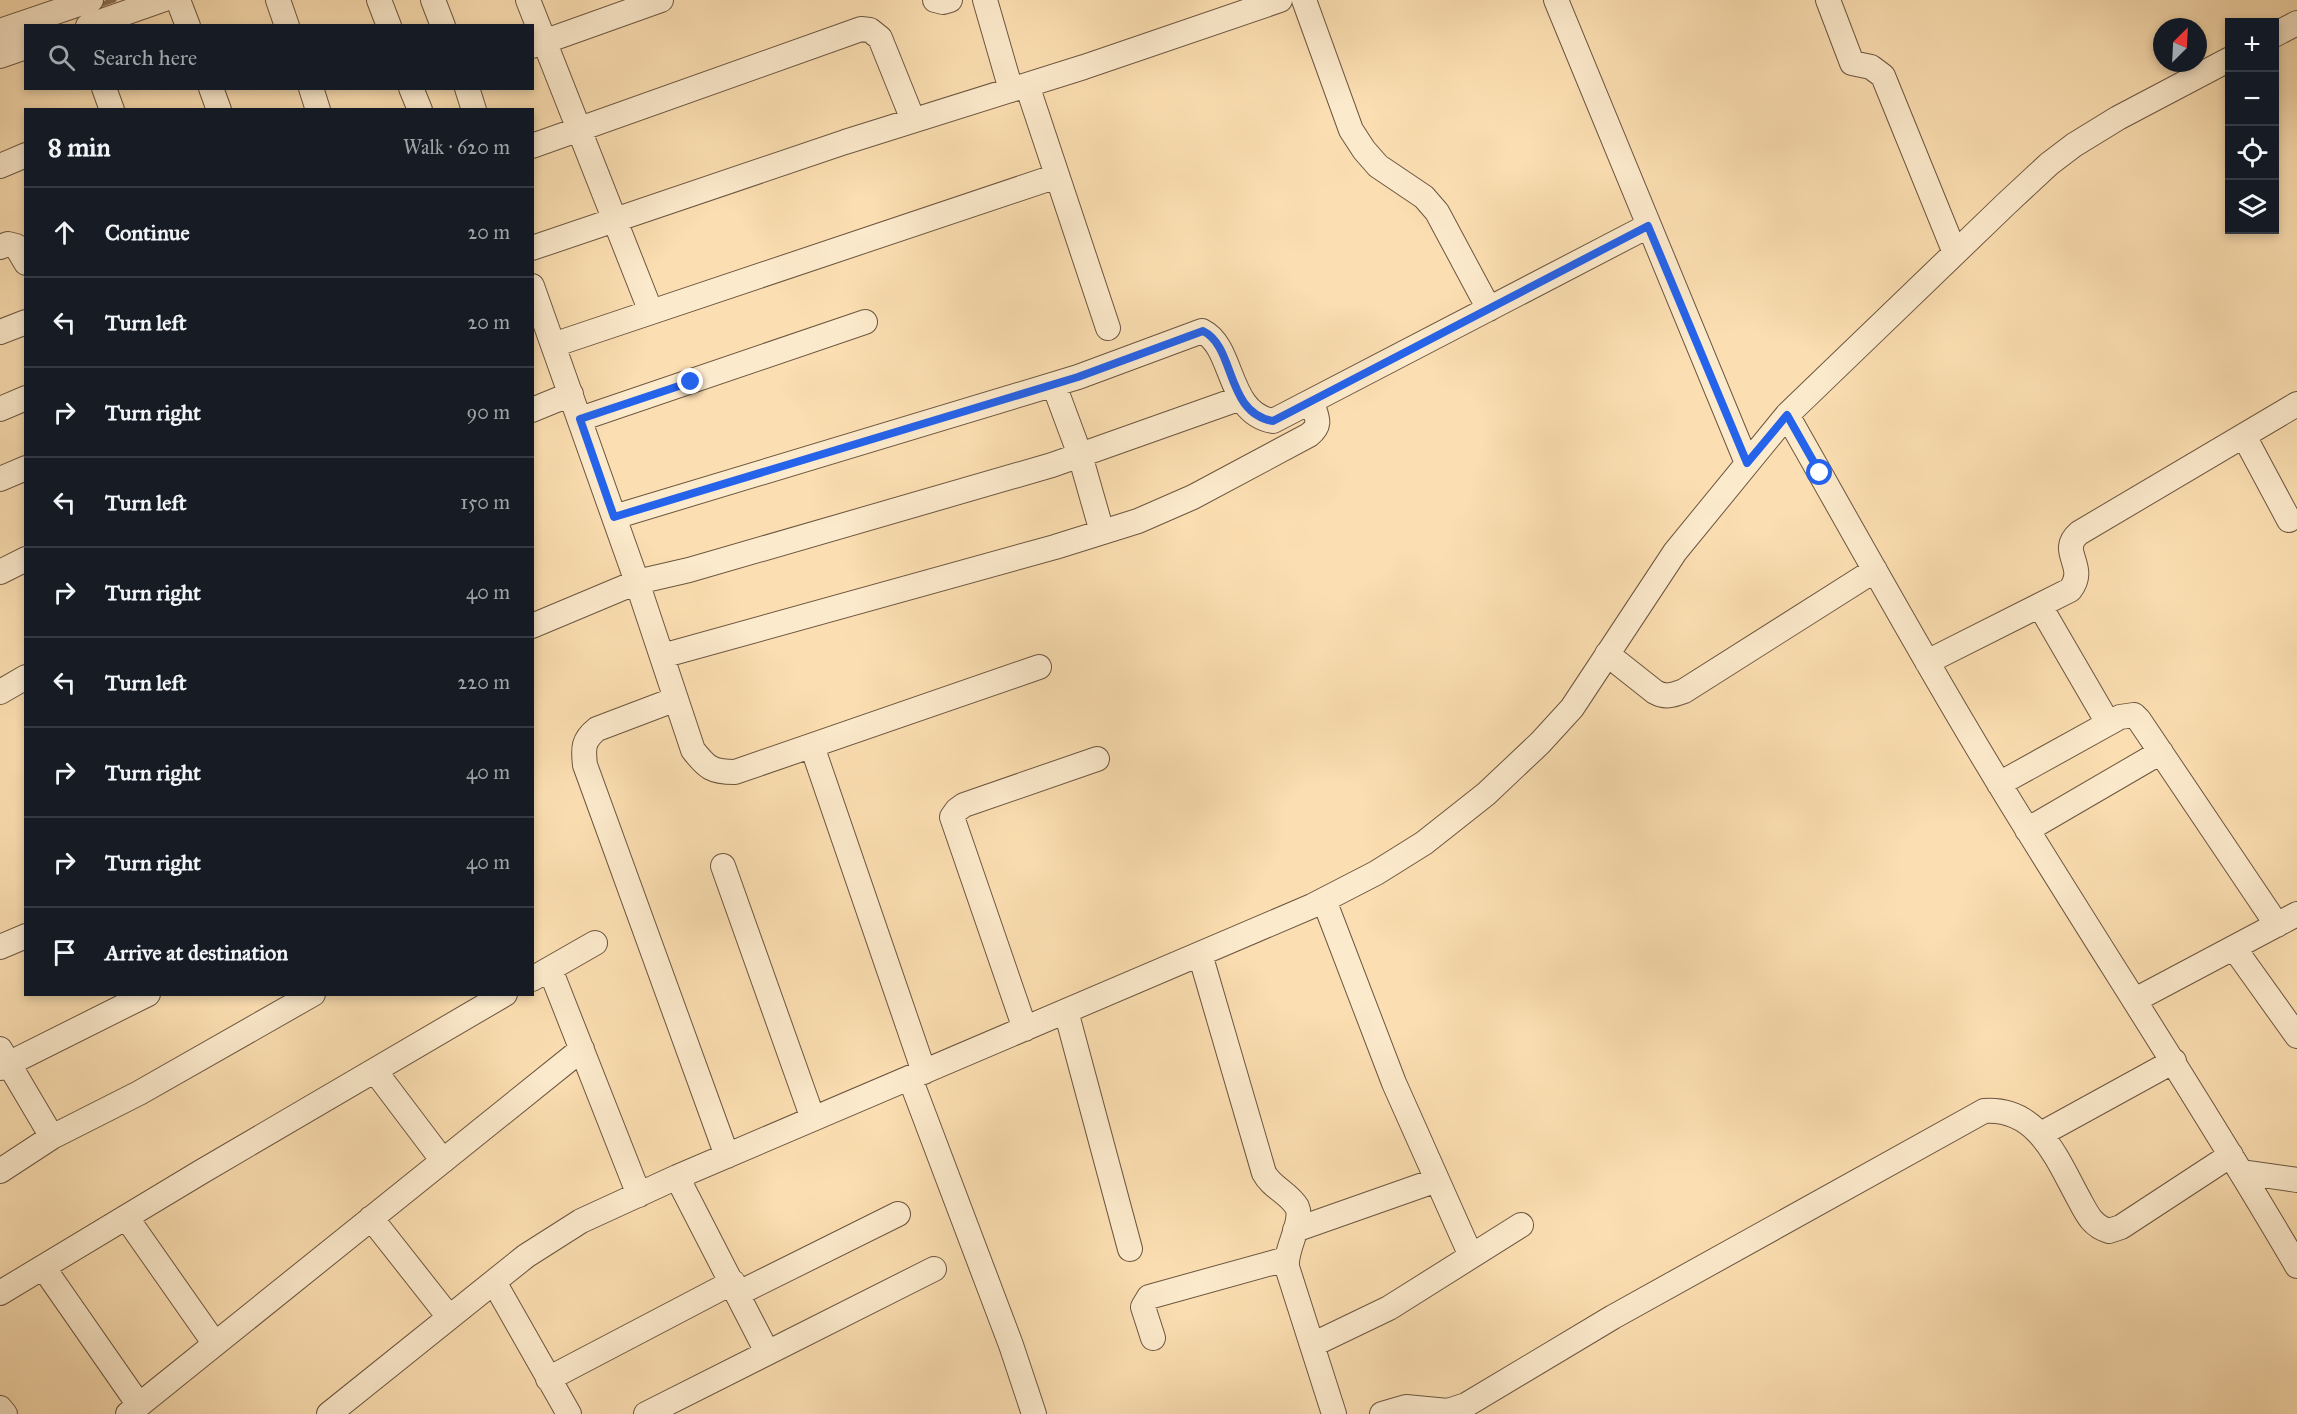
<!DOCTYPE html>
<html lang="en">
<head>
<meta charset="utf-8">
<style>
	:root { --surface:#171b24; --page:#242831; --text:#f1f3f6; --muted:#9ea1a6; --line:#363941 }
	body { margin:0; font-family:"IM FELL Great Primer",serif; background:var(--page); color:var(--text) }
	.controls { position:absolute; right:18px; top:18px; display:grid; overflow:hidden; border-radius:0px; box-shadow:0 3px 9px #0003 }
	.controls button { width:54px; height:54px; display:grid; place-items:center; padding:0; border:0; border-bottom:2px solid var(--line); background:var(--surface); color:var(--text); font:30px sans-serif }
	.compass { position:absolute; left:2153px; top:18px; width:54px; height:54px; border-radius:50%; background:var(--surface); box-shadow:0 3px 9px #0003; rotate:24deg }
	.stop { position:absolute; width:18px; height:18px; margin:-14px; border:4px solid #2563eb; border-radius:50%; background:#fff }
	.stop.end { background:#2563eb; border-color:#fff; box-shadow:0 2px 6px #0008 }
	.list { margin:0; padding:0; list-style:none }
	h2 { display:flex; justify-content:space-between; align-items:center; height:78px; margin:0; padding:0 24px; font-size:26px }
	h2 small { font-size:20px; font-weight:400; color:var(--muted) }
	.list li { display:grid; grid-template-columns:39px 1fr auto; gap:18px; align-items:center; box-sizing:border-box; height:90px; padding:0 24px; border-top:2px solid var(--line) }
	.list b { display:block; font-size:22px; white-space:nowrap }
	.list em { font-size:20px; font-style:normal; color:var(--muted) }
	.icon { flex:none; width:33px; height:33px; fill:none; stroke:currentColor; stroke-width:2; stroke-linecap:round; stroke-linejoin:round }
	.map { position:relative; flex:none; width:2297px; height:1414px; overflow:hidden }
	.search { position:absolute; background:var(--surface); box-shadow:0 3px 9px #0003; left:24px; top:24px; width:510px; height:66px; display:flex; align-items:center; gap:15px; box-sizing:border-box; padding:0 21px; border-radius:0px; color:var(--muted); font-size:22px }
	.panel { position:absolute; background:var(--surface); box-shadow:0 3px 9px #0003; left:24px; top:108px; width:510px; height:888px; border-radius:0px }
	.map>svg:first-child { display:block }
	.lines { fill:none; stroke-linecap:round; stroke-linejoin:round }
	.stream { stroke:#887056; stroke-width:5 }
	.minor-casing { stroke:#6c5640; stroke-width:26 }
	.minor { stroke:#fceacc; stroke-width:24 }
	.route { stroke:#2563eb; stroke-width:8 }
</style>
</head>
<body>
<div class="map">
<svg width="2297" height="1414" viewBox="0 0 2297 1414">
	<rect width="100%" height="100%" fill="#fbdeb1"/>
	<filter id="stains"><feTurbulence type="fractalNoise" baseFrequency=".00333" numOctaves="4"/><feColorMatrix values="0 0 0 0 .2 0 0 0 0 .09 0 0 0 0 .02 0 0 0 .5 -.17"/></filter>
	<radialGradient id="worn" r=".72"><stop offset=".6" stop-color="#630" stop-opacity="0"/><stop offset="1" stop-color="#630" stop-opacity=".3"/></radialGradient>
	<g class="lines">
		<path class="stream" d="M97,6l17,-6"/>
		<g class="minor-casing">
			<path id="minor" d="M178,0l10,26
				M278,0l9,26
				M379,0l10,26
				M433,0l10,26
				M528,0l123,312
				M935,0l8,2 7,-2
				M985,0l26,90
				M1304,0l47,130 13,20 14,16 46,31 13,15 52,97
				M1556,0l191,463
				M1828,0l24,63 19,4 12,9 72,177
				M88,26l74,-26
				M0,31l91,-31
				M2274,35l23,-12
				M532,46l129,-46
				M0,56l26,-9
				M1027,85l81,243
				M104,88l8,22
				M211,88l8,22
				M311,88l7,22
				M411,88l9,22
				M467,88l7,22
				M532,146l329,-117 9,1 10,8 33,82
				M0,166l26,-11
				M0,247l8,-3 8,2 10,17
				M532,248l313,-106 239,-75 196,-67
				M532,286l105,296 56,168c14,18 19,22 42,22l304,-105
				M0,332l26,-10
				M553,345l504,-169
				M1054,385l26,70 22,77
				M0,409l26,-11
				M532,410l39,-16
				M1787,415c79,139 156,279 240,414 90,146 184,289 270,437
				M580,419l285,-97
				M2244,436l45,84
				M0,479l26,-11
				M614,517l464,-140 124,-46c33,16 24,82 71,90l375,-195
				M0,572l26,-13
				M2040,606l68,117
				M532,626l105,-44 52,-12 363,-105 189,-67
				M1607,654l48,38c11,6 18,3 29,-1l191,-121
				M662,656l393,-109 83,-26 55,-24 116,-62c14,-11 7,-18 3,-33
				M1927,662l143,-72c19,-24 -13,-38 9,-57l218,-129
				M0,692l26,-15
				M676,699l-79,30c-14,11 -14,19 -12,36l142,391
				M812,746l112,326
				M1999,784l121,-67 14,-2 5,5 138,205
				M2027,830l134,-78
				M723,866l90,253
				M1324,900l70,183 77,173
				M0,947l26,-11
				M2234,948l63,88
				M1200,954l64,219c7,14 25,20 33,34 7,15 -12,41 -10,60l47,147
				M550,969l89,226
				M532,979l63,-36
				M2135,1000l162,-86
				M1066,1011l64,238
				M1025,1029l-73,-212 5,-7 7,-5 133,-46
				M0,1049l52,88
				M0,1068l148,-74
				M375,1071l68,90
				M910,1078l101,267 23,69
				M2041,1134l133,-73
				M0,1171l52,-34 87,-44 174,-99
				M2242,1172l55,8
				M677,1177l90,175
				M126,1217l89,127
				M371,1218l78,99
				M1295,1230l142,-50
				M43,1267l96,138
				M494,1282l75,132
				M0,1293l201,-121 304,-178
				M739,1293l159,-79
				M1153,1338l-10,-31 6,-10 137,-38
				M1312,1345l77,-37 132,-83
				M548,1379l185,-97
				M0,1408l5,6
				M128,1414l454,-365
				M329,1414l197,-158 55,-35 96,-44 635,-271 64,-33 48,-30 62,-49 54,-51 32,-35 103,-156 112,-137 219,-211 43,-40 25,-19 44,-27 112,-59
				M646,1414l288,-145
				M1382,1414l24,-7 42,4 18,-6 147,-88 371,-206c54,-4 73,48 95,88 8,15 13,27 30,32l12,-4 110,-72"/>
		</g>
		<use href="#minor" class="minor"/>
	</g>
	<g class="lines">
		<path class="route" d="M691,382l-111,37 34,98 464,-140 125,-46c33,16 22,82 70,90l375,-195 99,237 40,-48 33,58"/>
	</g>
	<rect width="100%" height="100%" filter="url(#stains)"/>
	<rect width="100%" height="100%" fill="url(#worn)"/>
</svg>
<div class="controls">
<button>+</button>
<button>−</button>
<button><svg class="icon" aria-label="locate" viewBox="0 0 24 24"><circle cx="12" cy="12" r="6"/><path d="M12 2v4M12 18v4M2 12h4M18 12h4"/></svg></button>
<button><svg class="icon" aria-label="layers" viewBox="0 0 24 24"><path d="M12 4l9 5-9 5-9-5zM3 14l9 5 9-5"/></svg></button>
</div>
<svg class="compass" viewBox="-18 -18 36 36"><path d="M0-13l5 13h-10z" fill="#e53935"/><path d="M0 13l5-13h-10z" fill="#9ea1a6"/></svg>
<div class="stop" style="left:1820px;top:473px"></div>
<div class="stop end" style="left:691px;top:382px"></div>
<div class="search"><svg class="icon" aria-label="search" viewBox="0 0 24 24"><circle cx="10" cy="10" r="6"/><path d="M15 15l6 6"/></svg>Search here</div>
<section class="panel">
<h2>8 min<small>Walk · 620 m</small></h2>
<ul class="list">
<li><svg class="icon" aria-label="ahead" viewBox="0 0 24 24"><path d="M12 20V5M6 11l6-6 6 6"/></svg><div><b>Continue</b></div><em>20 m</em></li>
<li><svg class="icon" aria-label="left" viewBox="0 0 24 24"><path d="M17 20v-9H6M10 6l-5 5 5 5"/></svg><div><b>Turn left</b></div><em>20 m</em></li>
<li><svg class="icon" aria-label="right" viewBox="0 0 24 24"><path d="M7 20v-9h11M14 6l5 5-5 5"/></svg><div><b>Turn right</b></div><em>90 m</em></li>
<li><svg class="icon" aria-label="left" viewBox="0 0 24 24"><path d="M17 20v-9H6M10 6l-5 5 5 5"/></svg><div><b>Turn left</b></div><em>150 m</em></li>
<li><svg class="icon" aria-label="right" viewBox="0 0 24 24"><path d="M7 20v-9h11M14 6l5 5-5 5"/></svg><div><b>Turn right</b></div><em>40 m</em></li>
<li><svg class="icon" aria-label="left" viewBox="0 0 24 24"><path d="M17 20v-9H6M10 6l-5 5 5 5"/></svg><div><b>Turn left</b></div><em>220 m</em></li>
<li><svg class="icon" aria-label="right" viewBox="0 0 24 24"><path d="M7 20v-9h11M14 6l5 5-5 5"/></svg><div><b>Turn right</b></div><em>40 m</em></li>
<li><svg class="icon" aria-label="right" viewBox="0 0 24 24"><path d="M7 20v-9h11M14 6l5 5-5 5"/></svg><div><b>Turn right</b></div><em>40 m</em></li>
<li><svg class="icon" aria-label="arrive" viewBox="0 0 24 24"><path d="M6 21V4h12l-3 4 3 4H6"/></svg><div><b>Arrive at destination</b></div></li>
</ul>
</section>
</div>
</body>
</html>
